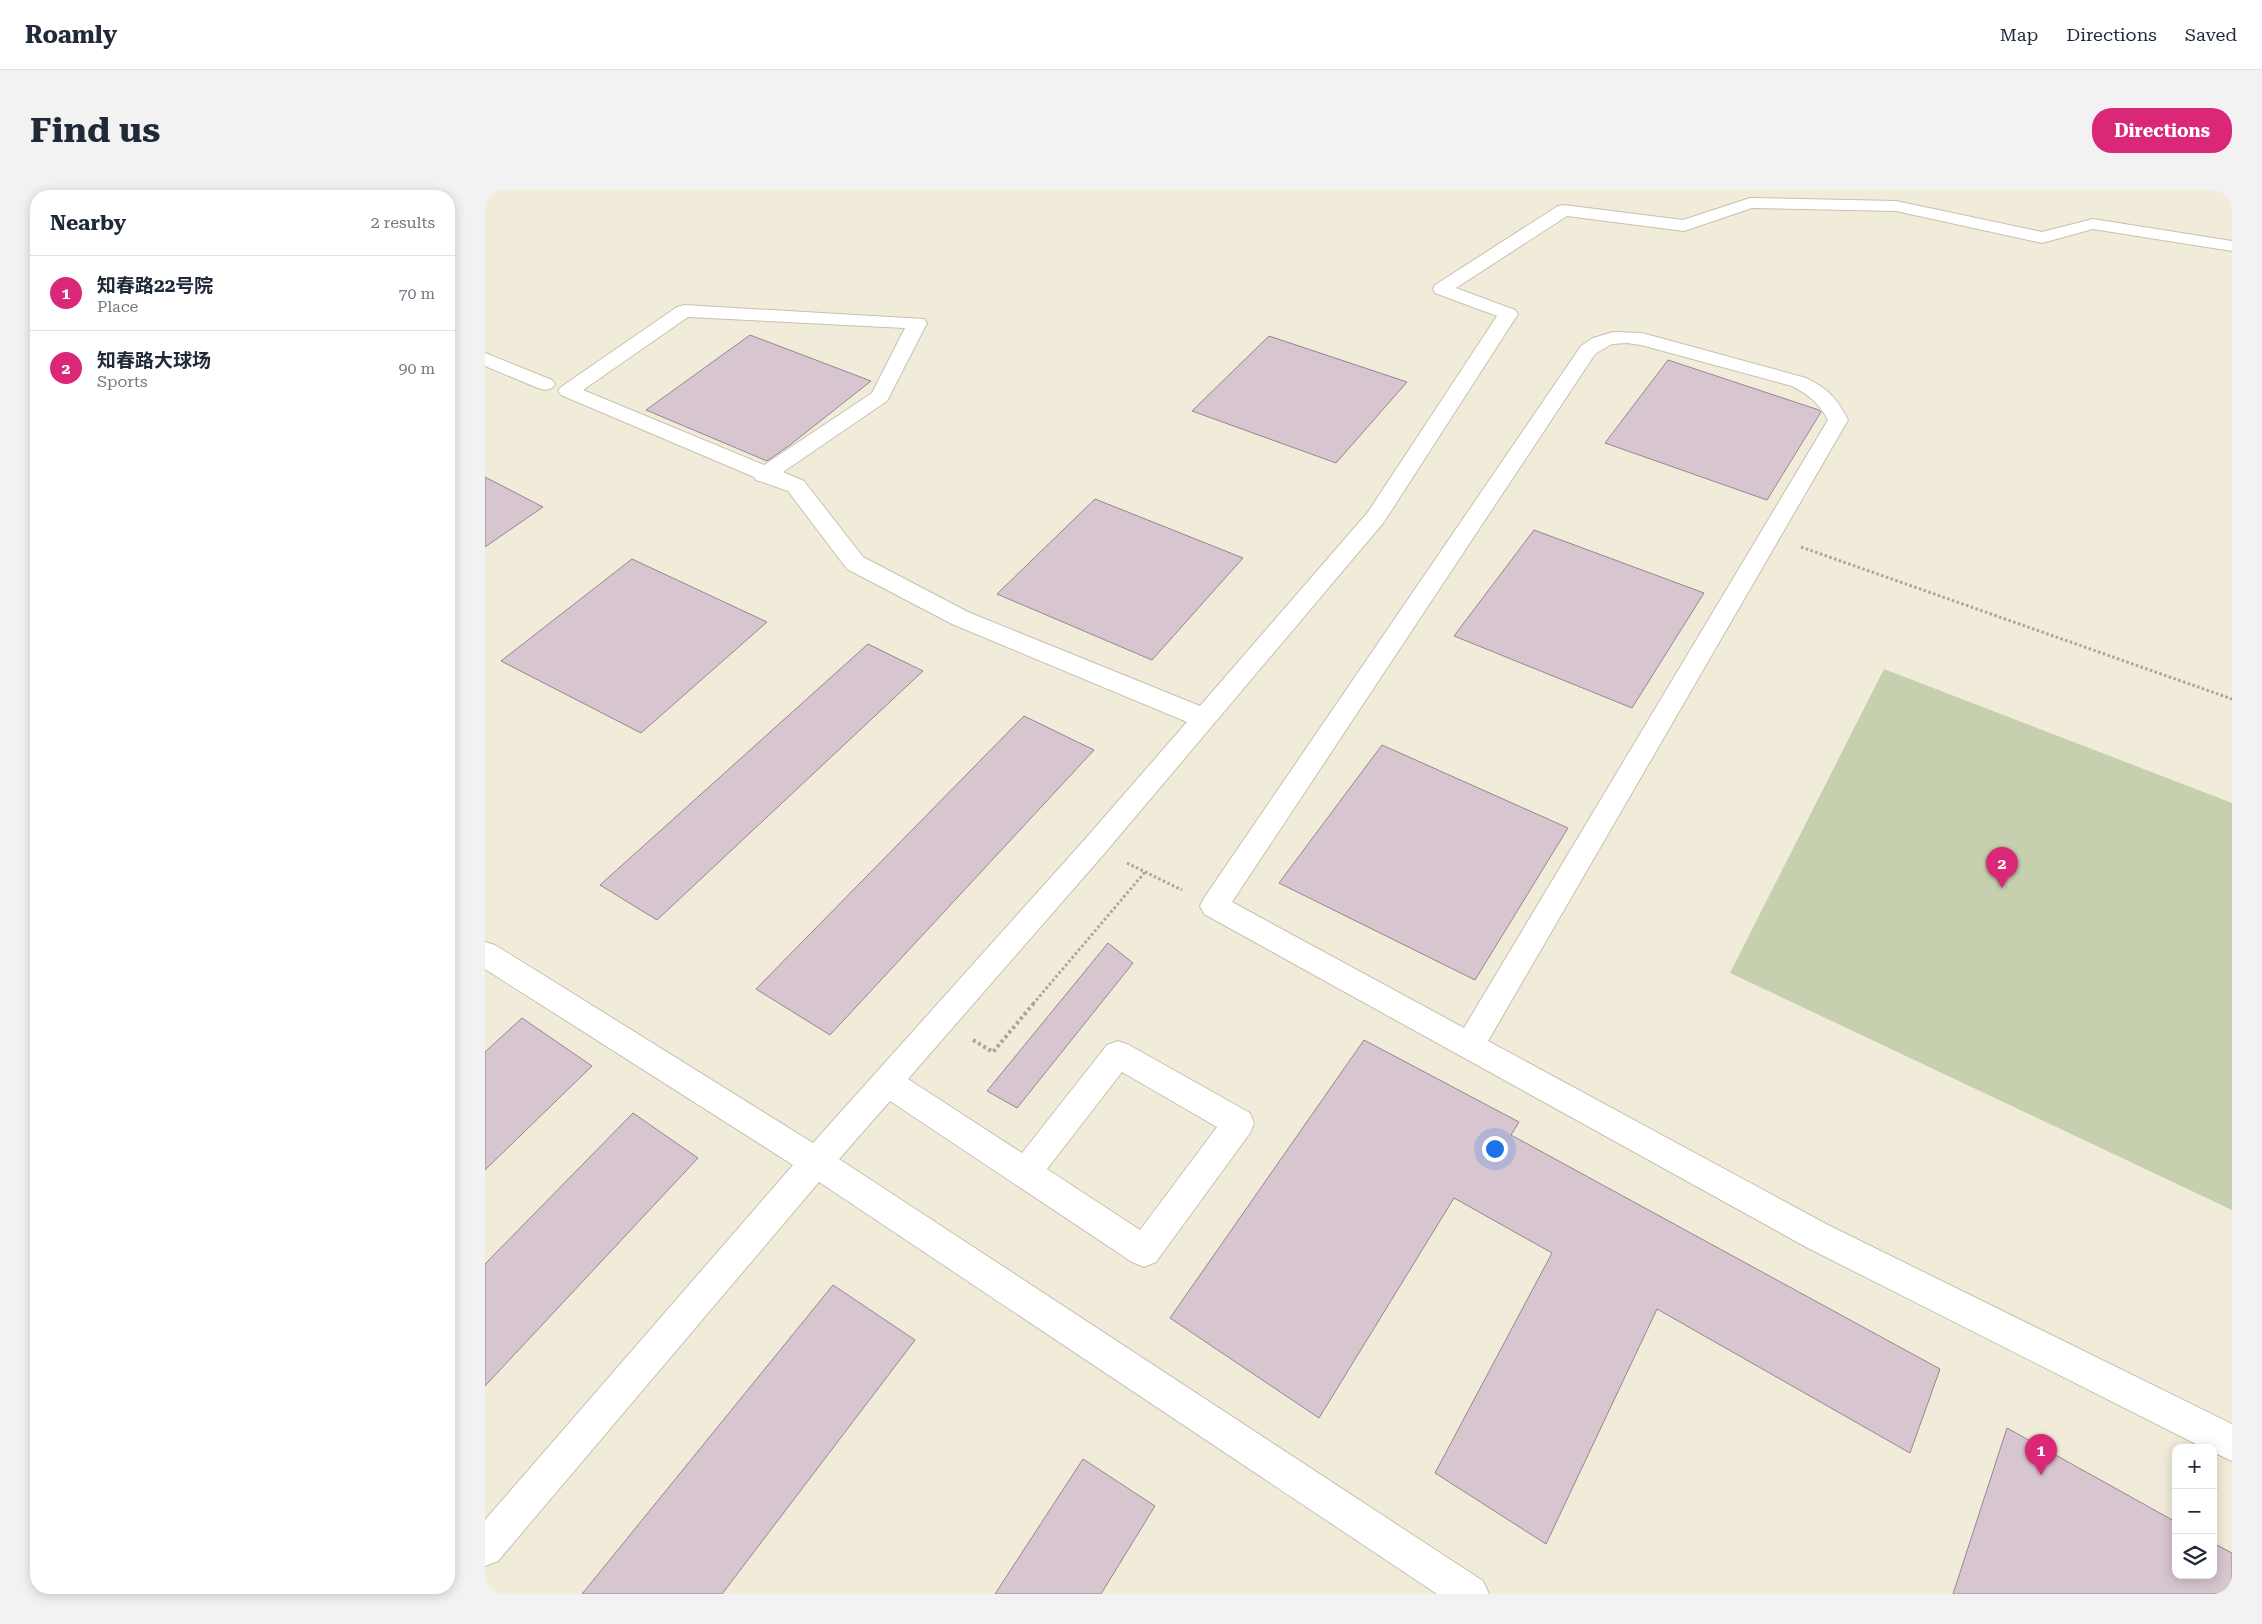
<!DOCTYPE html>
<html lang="en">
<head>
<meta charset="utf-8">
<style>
	:root { --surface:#fff; --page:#f2f2f3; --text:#1f2937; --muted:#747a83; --line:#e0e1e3; --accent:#db2777 }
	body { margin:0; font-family:"Roboto Serif","Noto Sans SC",serif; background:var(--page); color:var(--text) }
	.controls { position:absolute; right:15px; bottom:15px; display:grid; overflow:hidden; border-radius:10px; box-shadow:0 2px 12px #0003 }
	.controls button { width:45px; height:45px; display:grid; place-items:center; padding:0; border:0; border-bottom:1px solid var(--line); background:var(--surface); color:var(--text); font:25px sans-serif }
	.you { position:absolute; left:1009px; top:958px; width:18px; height:18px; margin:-12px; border:4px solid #fff; border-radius:50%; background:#1a73e8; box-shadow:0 0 0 8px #1a73e833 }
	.badge { display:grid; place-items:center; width:32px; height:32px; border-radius:50%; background:var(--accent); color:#fff; font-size:16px; font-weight:700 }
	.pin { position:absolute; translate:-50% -41px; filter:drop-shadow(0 1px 2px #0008) }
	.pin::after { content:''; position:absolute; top:26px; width:18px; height:15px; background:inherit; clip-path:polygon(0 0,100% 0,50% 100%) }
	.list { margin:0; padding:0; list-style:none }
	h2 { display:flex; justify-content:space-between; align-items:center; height:65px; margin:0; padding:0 20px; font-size:21px }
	h2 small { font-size:16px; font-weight:400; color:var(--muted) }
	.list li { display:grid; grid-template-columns:32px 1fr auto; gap:15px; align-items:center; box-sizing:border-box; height:75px; padding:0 20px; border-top:1px solid var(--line) }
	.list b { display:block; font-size:19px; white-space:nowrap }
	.list p { margin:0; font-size:16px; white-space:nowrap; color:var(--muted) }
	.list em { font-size:16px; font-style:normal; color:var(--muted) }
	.icon { flex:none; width:28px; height:28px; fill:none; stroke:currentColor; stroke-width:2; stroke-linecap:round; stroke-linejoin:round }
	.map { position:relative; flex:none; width:1747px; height:1404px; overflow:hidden; border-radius:20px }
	header { display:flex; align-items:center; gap:30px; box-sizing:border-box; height:70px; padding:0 25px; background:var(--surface); border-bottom:1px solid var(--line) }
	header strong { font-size:24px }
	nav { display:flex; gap:28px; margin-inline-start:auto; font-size:18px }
	.intro { display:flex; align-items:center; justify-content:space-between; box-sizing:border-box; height:120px; padding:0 30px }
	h1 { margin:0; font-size:35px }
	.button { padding:12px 22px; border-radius:20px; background:var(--accent); color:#fff; font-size:18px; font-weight:700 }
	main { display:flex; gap:30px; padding:0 30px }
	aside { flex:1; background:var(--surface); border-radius:20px; box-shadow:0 2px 12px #0003 }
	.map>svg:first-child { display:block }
	.green { fill:#c6d0ae }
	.building { fill:#d7c5d0; stroke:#978690 }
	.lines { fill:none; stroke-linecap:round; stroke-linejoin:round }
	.minor-casing { stroke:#c7c1af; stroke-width:2 }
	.path-far1 { stroke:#aaa697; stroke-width:3; stroke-dasharray:2.5 2.5; stroke-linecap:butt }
	.path { stroke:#aaa697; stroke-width:4; stroke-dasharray:3 3; stroke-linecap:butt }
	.minor { fill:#fff; fill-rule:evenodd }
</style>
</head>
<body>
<header>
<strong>Roamly</strong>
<nav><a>Map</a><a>Directions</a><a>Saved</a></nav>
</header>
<div class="intro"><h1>Find us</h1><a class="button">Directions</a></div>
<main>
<aside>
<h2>Nearby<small>2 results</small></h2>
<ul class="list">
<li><span class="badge">1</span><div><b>知春路22号院</b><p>Place</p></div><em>70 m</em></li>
<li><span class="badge">2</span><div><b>知春路大球场</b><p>Sports</p></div><em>90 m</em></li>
</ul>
</aside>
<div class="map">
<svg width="1747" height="1404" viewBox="0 0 1747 1404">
	<rect width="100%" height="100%" fill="#f1ecd9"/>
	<path class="green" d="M1399,479l348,134v407l-502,-237z"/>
	<path class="building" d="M265,145l121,46 -81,64 -23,16 -121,-51z
		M784,146l138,46 -71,81 -144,-52z
		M1183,170l151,50 2,2 -54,88 -162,-57z
		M0,287l58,30 -58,40z
		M610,309l148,59 -91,102 -155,-66z
		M1049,340l170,63 -72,115 -178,-72z
		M147,369l135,63 -126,111 -140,-72z
		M383,454l55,27 -266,249 -57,-35z
		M539,526l70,34 -264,285 -74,-46z
		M897,555l186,83 -93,152 -196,-97z
		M623,753l25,20 -116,145 -30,-17z
		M37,828l70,48 -107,104v-118z
		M879,850l155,82 -8,13 429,234 -30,84 -253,-144 -111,235 -111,-71 117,-220 -98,-55 -135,220 -149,-100z
		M148,923l65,45 -213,228v-122z
		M348,1095l82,55 -193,254h-140z
		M1522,1238l169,94v53h37v-32l19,10v41h-279z
		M598,1269l72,47 -54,88h-106z"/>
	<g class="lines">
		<g class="minor-casing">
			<path id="minor" d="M1265,8l146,3 146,31 51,-13 139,22v10l-139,-22 -51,14 -146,-32 -144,-3 -68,23 -117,-15 -111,72 59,22 3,4 -134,208 -280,332 -196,225 114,74 85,-108 11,-4 11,4 121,68 4,10 -4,10 -94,129 -12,5 -12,-5 -242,-161 -51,58 644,422 6,13h-52l-618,-412 -321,379 -13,5v-46l308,-355 -308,-196v-27l10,3 318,198 273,-305 101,-116 -235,-98 -105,-55 -59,-78 -32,-11 -2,-3 -193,-82 -3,-4 3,-4 116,-80 7,-2 240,14 3,4 -40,78 -104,71 21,9 59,76 105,55 232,94 168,-194 129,-196 -62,-23 -2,-4 2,-4 123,-79 6,-1 119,15zM203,127l217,11 -33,65 -108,72 -181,-75zM637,882l95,55 -77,103 -93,-61z
				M1128,142l29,1 164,45c22,11 31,20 42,42l-360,621 340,184 404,199v37l-19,-9v-4h-9l-398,-201 -602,-333 -4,-8 4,-8 377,-552 12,-8zM1142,153l14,2 151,41c17,9 27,17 36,34l-364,608 -232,-126 363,-548 17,-10z
				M0,163l67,27 3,4 -3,4 -7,2 -7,-2 -53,-22z"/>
		</g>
		<path class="path-far1" d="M1316,357l431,152
			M642,673l55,27
			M548,814l112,-132"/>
		<path class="path" d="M488,850l20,12 41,-49"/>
		<use href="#minor" class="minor"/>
	</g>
</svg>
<div class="controls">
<button>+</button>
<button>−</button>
<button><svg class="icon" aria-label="layers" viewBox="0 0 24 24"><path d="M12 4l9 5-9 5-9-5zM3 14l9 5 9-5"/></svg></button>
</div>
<div class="you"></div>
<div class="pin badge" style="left:1556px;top:1285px">1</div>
<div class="pin badge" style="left:1517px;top:698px">2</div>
</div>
</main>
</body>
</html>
